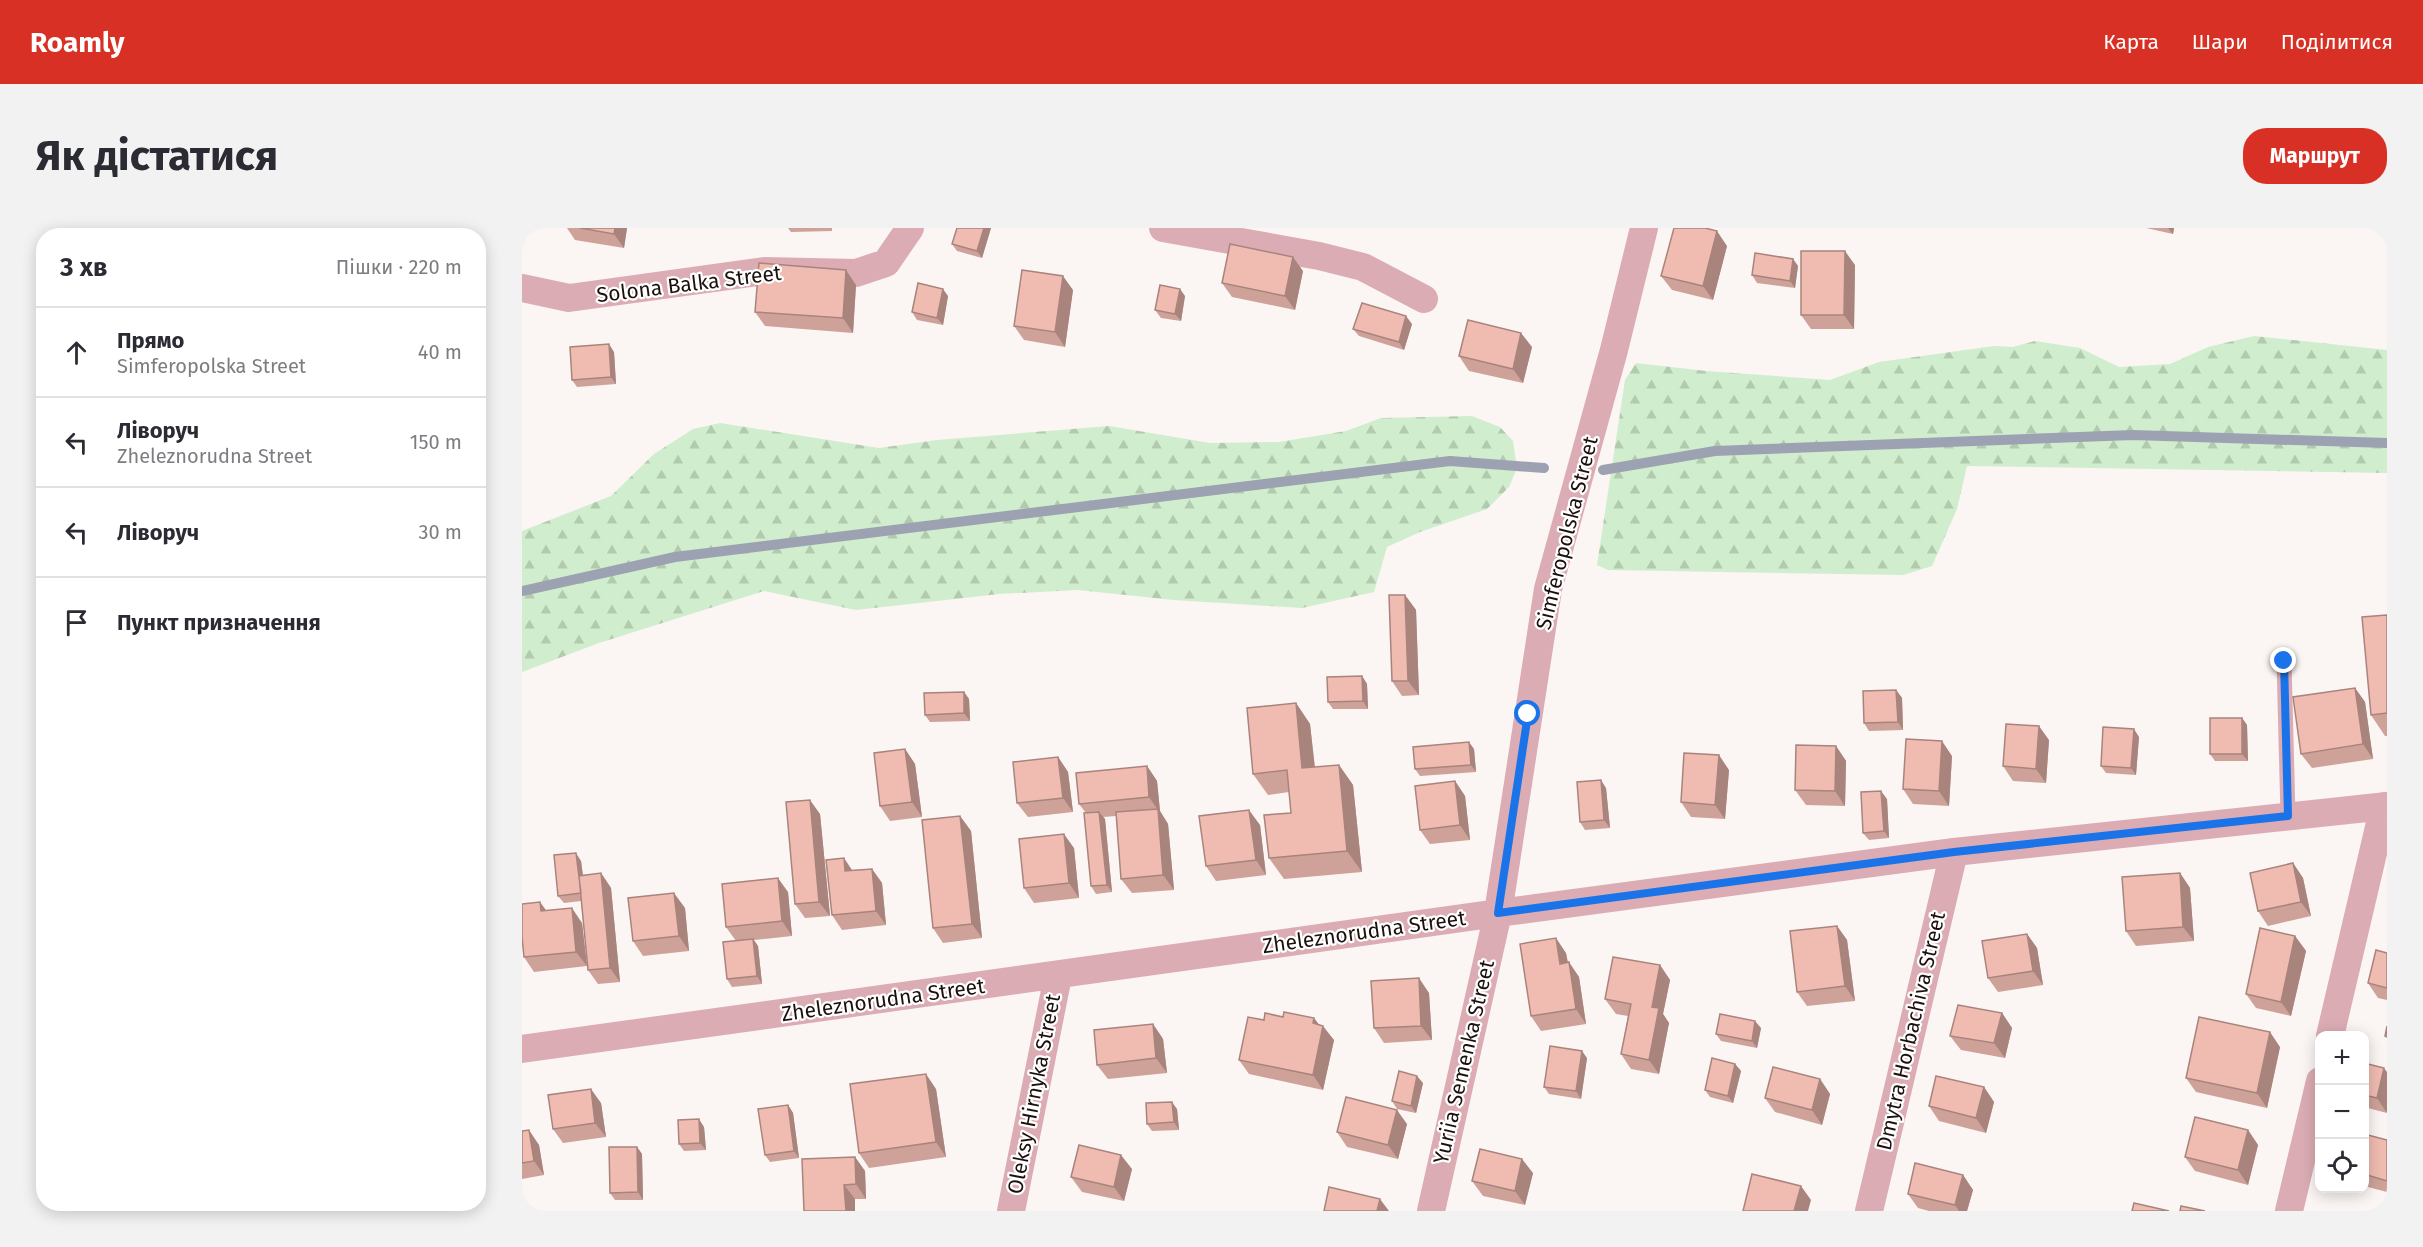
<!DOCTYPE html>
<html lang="uk">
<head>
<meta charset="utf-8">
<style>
	:root { --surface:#fff; --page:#f2f2f3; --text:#2b2b33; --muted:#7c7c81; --line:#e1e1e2; --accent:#d93025 }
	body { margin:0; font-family:"Fira Sans",sans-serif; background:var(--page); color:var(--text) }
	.controls { position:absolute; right:18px; bottom:18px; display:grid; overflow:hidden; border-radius:12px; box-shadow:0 3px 15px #0003 }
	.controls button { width:54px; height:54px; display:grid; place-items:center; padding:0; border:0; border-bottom:2px solid var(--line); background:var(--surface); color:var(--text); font:30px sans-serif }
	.stop { position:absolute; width:18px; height:18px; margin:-14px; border:4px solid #1a73e8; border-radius:50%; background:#fff }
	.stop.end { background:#1a73e8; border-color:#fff; box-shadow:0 2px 6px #0008 }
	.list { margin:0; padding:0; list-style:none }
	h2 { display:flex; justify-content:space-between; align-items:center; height:78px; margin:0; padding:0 24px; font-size:26px }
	h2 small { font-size:20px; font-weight:400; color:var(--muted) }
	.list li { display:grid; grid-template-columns:39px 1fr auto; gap:18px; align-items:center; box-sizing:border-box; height:90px; padding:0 24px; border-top:2px solid var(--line) }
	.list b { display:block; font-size:22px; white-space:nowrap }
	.list p { margin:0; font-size:20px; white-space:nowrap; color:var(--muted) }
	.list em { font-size:20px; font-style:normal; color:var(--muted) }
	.icon { flex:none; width:33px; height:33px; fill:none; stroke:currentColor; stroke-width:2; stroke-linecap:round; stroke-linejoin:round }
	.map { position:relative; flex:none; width:1865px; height:983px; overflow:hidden; border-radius:24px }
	header { display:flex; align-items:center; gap:36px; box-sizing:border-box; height:84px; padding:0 30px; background:var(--accent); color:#fff }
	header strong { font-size:28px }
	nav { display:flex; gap:33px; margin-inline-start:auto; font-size:21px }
	.intro { display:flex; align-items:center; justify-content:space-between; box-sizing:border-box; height:144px; padding:0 36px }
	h1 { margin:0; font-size:42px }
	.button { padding:15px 27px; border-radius:24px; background:var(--accent); color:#fff; font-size:21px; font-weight:700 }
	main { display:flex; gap:36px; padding:0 36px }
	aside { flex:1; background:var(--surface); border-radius:24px; box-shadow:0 3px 15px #0003 }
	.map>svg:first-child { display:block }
	.forest { fill:url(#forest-firs) }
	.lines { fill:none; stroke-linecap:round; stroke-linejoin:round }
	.stream { stroke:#9ca2b2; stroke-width:10 }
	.lane { stroke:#dbacb3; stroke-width:15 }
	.street { stroke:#dbacb3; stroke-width:28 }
	.wall { fill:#cea299 }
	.shaded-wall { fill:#a8847d }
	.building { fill:#f0bcb2; stroke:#a8847d; stroke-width:1.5 }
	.route { stroke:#1a73e8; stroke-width:8 }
	.labels { text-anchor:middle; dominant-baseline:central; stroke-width:4.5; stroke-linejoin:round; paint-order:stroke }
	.street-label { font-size:21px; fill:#1a110e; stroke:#fff }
</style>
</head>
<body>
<header>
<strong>Roamly</strong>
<nav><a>Карта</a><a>Шари</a><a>Поділитися</a></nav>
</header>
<div class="intro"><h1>Як дістатися</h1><a class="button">Маршрут</a></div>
<main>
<aside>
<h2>3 хв<small>Пішки · 220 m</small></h2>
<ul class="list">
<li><svg class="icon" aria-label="ahead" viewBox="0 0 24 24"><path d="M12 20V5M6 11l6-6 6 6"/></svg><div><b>Прямо</b><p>Simferopolska Street</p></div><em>40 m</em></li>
<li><svg class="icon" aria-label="left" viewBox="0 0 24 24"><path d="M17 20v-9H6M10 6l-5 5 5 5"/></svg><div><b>Ліворуч</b><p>Zheleznorudna Street</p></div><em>150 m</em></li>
<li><svg class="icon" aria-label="left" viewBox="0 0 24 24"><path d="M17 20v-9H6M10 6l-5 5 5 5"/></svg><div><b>Ліворуч</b></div><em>30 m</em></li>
<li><svg class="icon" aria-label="arrive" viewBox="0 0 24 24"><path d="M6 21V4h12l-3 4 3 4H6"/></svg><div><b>Пункт призначення</b></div></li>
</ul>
</aside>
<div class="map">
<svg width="1865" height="983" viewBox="0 0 1865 983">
	<defs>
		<pattern id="forest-firs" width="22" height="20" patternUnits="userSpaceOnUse" patternTransform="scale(1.5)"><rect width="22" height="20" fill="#d0eecd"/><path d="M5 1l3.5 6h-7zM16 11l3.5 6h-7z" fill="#b2cbaf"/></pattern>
	</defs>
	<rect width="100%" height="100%" fill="#fbf5f3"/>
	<path class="forest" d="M1732,108l133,14v123l-420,-7 -10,43 -25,57 -29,9 -295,-5 -11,-5 28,-185 11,-17 70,8 124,9 49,-18 115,-16 19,1 22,-6 45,7 39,19 51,-3 38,-17z
		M950,188l28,11 13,14 4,27 -8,19 -22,22 -67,23 -33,15 -13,45 -72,16 -128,-8 -96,-10 -79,4 -143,16 -92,-19 -165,52 -77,29v-141l89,-35 43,-42 39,-25 27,-6 159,25 58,-8 172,-14 101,17 69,-1 67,-11 35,-13z"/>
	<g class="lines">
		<path class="stream" d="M1081,242l112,-19 418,-16 254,8
			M0,363l153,-34 775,-96 94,7"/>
		<path class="lane" d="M1762,433l4,155"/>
		<path class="street" d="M641,0l156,28 44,11 61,32
			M0,60l47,10 195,-27 92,2 30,-10 24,-35
			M1808,808l54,-230
			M0,821l976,-136 456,-61 433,-46
			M489,983l47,-235
			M909,983l67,-298 50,-324 66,-239 30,-122
			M1347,983l85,-359
			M1767,983l31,-130"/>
	</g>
	<path class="wall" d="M45,0h60l-3,20 -49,-8z
		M266,0h44v3l-41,1z
		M469,0l-9,30 -25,-7 -5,-7z
		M1624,0h28l-1,6z
		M1205,18l-14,54 -41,-10 -11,-14z
		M1271,31l5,7 -3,22 -38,-5 -5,-8z
		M1333,37l-1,64h-43l-10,-14z
		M781,43l-8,39 -63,-13 -10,-14z
		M334,57l-3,48 -88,-7 -10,-14z
		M551,62l-8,57 -41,-7 -10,-14z
		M426,68l-5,29 -26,-5 -5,-8z
		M663,68l-4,25 -20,-3 -6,-8z
		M890,96l-8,26 -45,-14 -6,-7z
		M1010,119l-9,36 -54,-12 -10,-15z
		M92,124l2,32 -39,3 -5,-7z
		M883,367l11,15 3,85 -17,1 -10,-15z
		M1865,387v121h-2l-14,-21z
		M840,448l5,8 1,25h-35l-5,-7z
		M1833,460l10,14 8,57 -61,9 -11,-14z
		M1374,462l6,8 1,32 -34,1 -5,-8z
		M442,464l5,7 1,22 -40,1 -5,-7z
		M774,475l14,21 5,43 24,-2 14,20 9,87 -78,7 -15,-21 22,-45 -2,-21 -21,3 -15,-21z
		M1720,490l5,7 1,36h-33l-5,-7z
		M1617,509l-3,38 -30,-2 -5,-7z
		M1527,512l-3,43 -33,-2 -10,-15z
		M1314,518l10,15 -1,45 -39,-1 -11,-15z
		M383,521l10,15 7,53 -32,4 -10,-15z
		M952,521l2,23 -56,4 -5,-7z
		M1430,528l-3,50 -36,-2 -10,-15z
		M536,529l10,15 5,40 -45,5 -11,-14z
		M625,538l10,15 3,30 8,13 6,66 -42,3 -11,-14 -5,-63 -13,1 2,2 7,73 -16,2 -5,-8 -5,-73 -7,-9z
		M1207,542l-4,49 -34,-2 -10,-15z
		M933,553l10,15 5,44 -40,4 -10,-14z
		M1084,560l4,40 -25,2 -5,-8z
		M1365,571l2,39 -20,2 -6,-7z
		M298,586l10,102 -25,2 -10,-14z
		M438,588l11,15 11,107 -39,5 -10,-15z
		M738,597l6,50 -50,6 -10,-15z
		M552,620l5,50 -45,5 -10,-15z
		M59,633l2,14 18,-2 10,15 9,94 -22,2 -10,-14 -7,-69 -17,2 -6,-7z
		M1771,635l10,15 8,38 -43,10 -10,-15z
		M350,641l10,14 4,42 -44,5 -10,-15 20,-45z
		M1658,645l10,15 4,53 -58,5 -10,-15z
		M266,664l4,44 -38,4 4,6 4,38 -30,3 -5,-8 9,-38 -10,-14z
		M18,674l6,8 36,13 5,43 -53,6 -10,-15z
		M163,680l4,43 -46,5 -10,-15z
		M1315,698l10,14 8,61 -48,5 -10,-14z
		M1505,706l10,14 6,37 -45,7 -10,-14z
		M1773,708l11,15 -15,65 -35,-8 -10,-14z
		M1044,725l2,9 11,15 7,47 -45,7 -10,-15z
		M1865,725v47l-9,-2 -10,-15z
		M1138,737l10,15 -7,34 6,9 -10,51 -28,-5 -10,-15 7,-38 -12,-2 -11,-15z
		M907,765l3,47 -48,3 -10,-15z
		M1480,785l10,15 -7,30 -44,-8 -11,-14z
		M761,789l31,1 5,7 15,15 -11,50 -74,-16 -10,-14 25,-40z
		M631,796l10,15 4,34 -59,6 -11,-14z
		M1239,800l-4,20 -36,-7 -5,-7z
		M1758,819l-13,61 -71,-16 -10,-14z
		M1065,830l-6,41 -32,-5 -5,-7z
		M1842,835l23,50 -23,-6z
		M1213,836l6,7 -8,32 -23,-6 -5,-7z
		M1298,851l10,15 -8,31 -47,-13 -10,-14z
		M901,855l-7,30 -19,-4 -5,-8z
		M1462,859l10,15 -8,31 -47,-12 -10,-15z
		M414,861l10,68 -77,11 -10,-15z
		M79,875l5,34 -43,6 -10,-14z
		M266,877l5,8 6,45 -29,4 -5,-7z
		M655,881l2,21 -27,1 -5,-7z
		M885,896l-9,35 -51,-12 -10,-15z
		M182,899l2,23 -22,1 -5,-7z
		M1726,902l10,15 -10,40 -53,-14 -10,-14z
		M0,903l17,14 5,30 -22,4z
		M1842,906l23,6v52l-23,-6z
		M115,919l5,7 1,46h-28l-5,-7z
		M333,929l10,14 1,28h-11l-51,12z
		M610,941l-8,32 -42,-9 -11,-15z
		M1011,945l-8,32 -42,-9 -11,-15z
		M1441,947l10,15 -6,21h-38l-11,-3 -10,-14z"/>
	<path class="shaded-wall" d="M93,0h12l-3,20 -10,-14z
		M462,0h7l-9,30 -5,-7z
		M1646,0h6l-1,6z
		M1195,3l10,15 -14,54 -10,-14z
		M1323,23l10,14 -1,64 -10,-14z
		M771,29l10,14 -8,39 -10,-14z
		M1271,31l5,7 -3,22 -5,-7z
		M324,42l10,15 -3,48 -10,-15z
		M541,48l10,14 -8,57 -10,-15z
		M421,61l5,7 -5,29 -6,-7z
		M658,61l5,7 -4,25 -6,-7z
		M884,88l6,8 -8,26 -5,-8z
		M999,105l11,14 -9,36 -10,-14z
		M87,116l5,8 2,32 -5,-7z
		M883,367l11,15 3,85 -11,-14z
		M840,448l5,8 1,25 -5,-8z
		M1833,460l10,14 8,57 -10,-15z
		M1374,462l6,8 1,32 -5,-8z
		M442,464l5,7 1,22 -6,-8z
		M774,475l14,21 7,65 -15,-21z
		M1720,490l5,7 1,36 -6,-7z
		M1517,498l10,14 -3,43 -10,-14z
		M1612,501l5,8 -3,38 -5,-7z
		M1420,513l10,15 -3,50 -10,-15z
		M947,514l5,7 2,23 -5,-7z
		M1314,518l10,15 -1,45 -10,-15z
		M383,521l10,15 7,53 -10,-15z
		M1197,527l10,15 -4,49 -10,-14z
		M536,529l10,15 5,40 -10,-14z
		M817,537l14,20 9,87 -15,-21z
		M625,538l10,15 3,30 8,13 6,66 -11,-15 -5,-65 -9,-13z
		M1079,552l5,8 4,40 -6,-8z
		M933,553l10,15 5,44 -10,-15z
		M1359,563l6,8 2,39 -5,-7z
		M288,572l10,14 10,102 -11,-14z
		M727,582l11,15 6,50 -10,-15z
		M577,584l6,7 7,73 -5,-7z
		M438,588l11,15 11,107 -10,-14z
		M542,606l10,14 5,50 -10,-15z
		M54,625l5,8 5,40 -5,-8z
		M322,630l10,15 -9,-2z
		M1771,635l10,15 8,38 -10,-14z
		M350,641l10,14 4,42 -10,-14z
		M79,645l10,15 9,94 -10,-14z
		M1658,645l10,15 4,53 -11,-14z
		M256,650l10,14 4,44 -10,-15z
		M152,665l11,15 4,43 -10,-15z
		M18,674l10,15 -9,-6z
		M50,680l10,15 5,43 -11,-14z
		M1315,698l10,14 8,61 -10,-15z
		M1505,706l10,14 6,37 -10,-14z
		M1773,708l11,15 -15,65 -10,-14z
		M1034,710l10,15 4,25 -10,-14z
		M231,711l5,7 4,38 -5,-8z
		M1047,734l10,15 7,47 -10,-15z
		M1138,737l10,15 -7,34 6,9 -10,51 -10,-14 3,-53z
		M897,750l10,15 3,47 -11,-14z
		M1480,785l10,15 -7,30 -11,-15z
		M792,790l9,12v-4l11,14 -11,50 -10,-15v-52z
		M1233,793l6,7 -4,20 -5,-7z
		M631,796l10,15 4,34 -11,-15z
		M1748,804l10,15 -13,61 -10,-15z
		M1060,823l5,7 -6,41 -5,-8z
		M1213,836l6,7 -8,32 -5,-7z
		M1862,840l3,4v41l-10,-15z
		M404,846l10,15 10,68 -10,-15z
		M895,848l6,7 -7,30 -5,-7z
		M1298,851l10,15 -8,31 -10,-15z
		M1462,859l10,15 -8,31 -10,-15z
		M69,861l10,14 5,34 -11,-14z
		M650,874l5,7 2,21 -5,-8z
		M266,877l5,8 6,45 -5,-7z
		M875,882l10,14 -9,35 -10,-14z
		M177,891l5,8 2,23 -6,-7z
		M7,902l10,15 5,30 -10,-14z
		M1726,902l10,15 -10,40 -10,-15z
		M115,919l5,7 1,46 -5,-8z
		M599,927l11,14 -8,32 -10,-14z
		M333,929l10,14 1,28 -10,-15z
		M1000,931l11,14 -8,32 -10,-14z
		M1441,947l10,15 -6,21h-8l-4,-6z
		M322,957l11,14v12h-9z
		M1279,958l10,14 -3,11h-14z
		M858,971l9,12h-12z"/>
	<path class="building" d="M58,0h35l-1,6z
		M435,0h27l-7,23 -25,-7z
		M1152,0h31l12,3 -14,55 -42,-10z
		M708,16l63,13 -8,39 -63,-13z
		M1279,23h44l-1,64h-43z
		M1233,25l38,6 -3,22 -38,-6z
		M237,35l87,7 -3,48 -88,-6z
		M500,42l41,6 -8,56 -41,-6z
		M396,55l25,6 -6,29 -25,-6z
		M638,57l20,4 -5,25 -20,-4z
		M840,75l44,13 -7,26 -46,-13z
		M946,92l53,13 -8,36 -54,-13z
		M87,116l2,33 -39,3 -2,-33z
		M867,367h16l3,86h-16z
		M1865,387v98l-16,2 -9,-98z
		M840,448l1,25 -35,1 -1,-25z
		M1833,460l8,56 -62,10 -8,-57z
		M1374,462l2,32 -34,1 -1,-32z
		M442,464v21l-39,2 -1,-22z
		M774,475l6,65 37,-3 8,86 -78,7 -5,-43 27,-2 -4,-43 -34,4 -6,-66z
		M1688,490h32v36h-32z
		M1484,496l33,2 -3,43 -33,-3z
		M1581,499l31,2 -3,39 -30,-2z
		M1384,511l36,2 -3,50 -36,-2z
		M947,514l2,23 -56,4 -2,-22z
		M1274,517l40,1 -1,45 -40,-1z
		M383,521l7,53 -32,4 -6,-53z
		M1162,525l35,2 -4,50 -34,-3z
		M536,529l5,41 -46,5 -4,-41z
		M625,538l2,31 -70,7 -3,-31z
		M1079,552l3,40 -24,2 -3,-40z
		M933,553l5,44 -40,5 -5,-44z
		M1359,563l3,40 -21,2 -2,-41z
		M288,572l9,102 -24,2 -9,-102z
		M636,581l5,66 -42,4 -5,-67z
		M727,582l7,50 -50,6 -7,-50z
		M577,584l8,73 -16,1 -7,-73z
		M438,588l12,108 -39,4 -11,-108z
		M542,606l5,49 -45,5 -5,-49z
		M54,625l5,40 -23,3 -4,-41z
		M322,630l1,13 27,-2 4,42 -44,4 -6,-55z
		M1771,635l8,39 -43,9 -8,-38z
		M79,645l9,95 -22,2 -9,-94z
		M1658,645l3,54 -57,4 -4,-54z
		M256,650l4,43 -56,6 -4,-43z
		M152,665l5,43 -46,5 -5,-43z
		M18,674l1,9 31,-3 4,44 -52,5 -2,-20v-33z
		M1315,698l8,60 -48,6 -7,-61z
		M1738,700l35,8 -14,66 -35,-8z
		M1505,706l6,37 -45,7 -6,-37z
		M1034,710l4,26 9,-2 7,47 -45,7 -11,-72z
		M231,711l4,37 -30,3 -4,-37z
		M1854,722l11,3v35l-19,-5z
		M1091,729l47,8 -8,42 7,1 -10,52 -28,-6 10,-50 -26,-5z
		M897,750l2,48 -47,2 -3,-47z
		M1436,777l44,8 -8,30 -44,-7z
		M762,784l30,6 -1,5 10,3 -10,49 -74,-15 9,-43 16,3 1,-7 18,4z
		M1198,786l35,7 -3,20 -36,-7z
		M1677,789l71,15 -13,61 -71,-15z
		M631,796l3,34 -59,7 -3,-35z
		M1865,798v11l-2,-1z
		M1028,818l32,5 -6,40 -32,-4z
		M1190,830l23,6 -7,32 -23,-6z
		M1842,835l20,5 -7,30 -13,-3z
		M1251,839l47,12 -8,31 -47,-12z
		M877,843l18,5 -6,30 -19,-5z
		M404,846l10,68 -77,11 -9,-69z
		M1414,848l48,11 -8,31 -47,-12z
		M69,861l4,34 -42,6 -5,-34z
		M824,869l51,13 -9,35 -51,-13z
		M650,874l2,20 -27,2 -1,-21z
		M266,877l6,46 -29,4 -7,-46z
		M1673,889l53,13 -10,40 -53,-13z
		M177,891l1,24 -21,1 -1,-24z
		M7,902l5,31 -12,2v-32z
		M1842,906l23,6v41l-23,-7z
		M557,917l42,10 -7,32 -43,-10z
		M87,919h28l1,45 -28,1z
		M958,921l42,10 -7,32 -43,-10z
		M333,929l1,27 -12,1 2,26h-42l-2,-52z
		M1393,935l48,12 -8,30 -47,-11z
		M1230,946l49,12 -7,25h-51z
		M807,959l51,12 -3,12h-53z
		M1612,975l35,8h-37z
		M1659,978l24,5h-25z"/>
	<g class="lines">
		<path class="route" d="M1006,486l-30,199 456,-61 334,-36 -4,-155"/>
	</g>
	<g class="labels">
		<g class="street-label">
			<text transform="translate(167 56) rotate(-7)">Solona Balka Street</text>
			<text transform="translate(1045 305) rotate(-76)">Simferopolska Street</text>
			<text transform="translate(842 704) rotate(-8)">Zheleznorudna Street</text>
			<text transform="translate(361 772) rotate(-8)">Zheleznorudna Street</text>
			<text transform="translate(1389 803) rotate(-77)">Dmytra Horbachiva Street</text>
			<text transform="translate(942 834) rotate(-77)">Yuriia Semenka Street</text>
			<text transform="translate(512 866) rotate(-79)">Oleksy Hirnyka Street</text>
		</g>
	</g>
</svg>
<div class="controls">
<button>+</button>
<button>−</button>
<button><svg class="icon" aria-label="locate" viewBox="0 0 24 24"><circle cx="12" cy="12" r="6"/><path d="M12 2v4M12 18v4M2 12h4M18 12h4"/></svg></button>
</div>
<div class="stop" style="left:1006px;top:486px"></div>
<div class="stop end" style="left:1762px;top:433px"></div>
</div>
</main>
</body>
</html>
